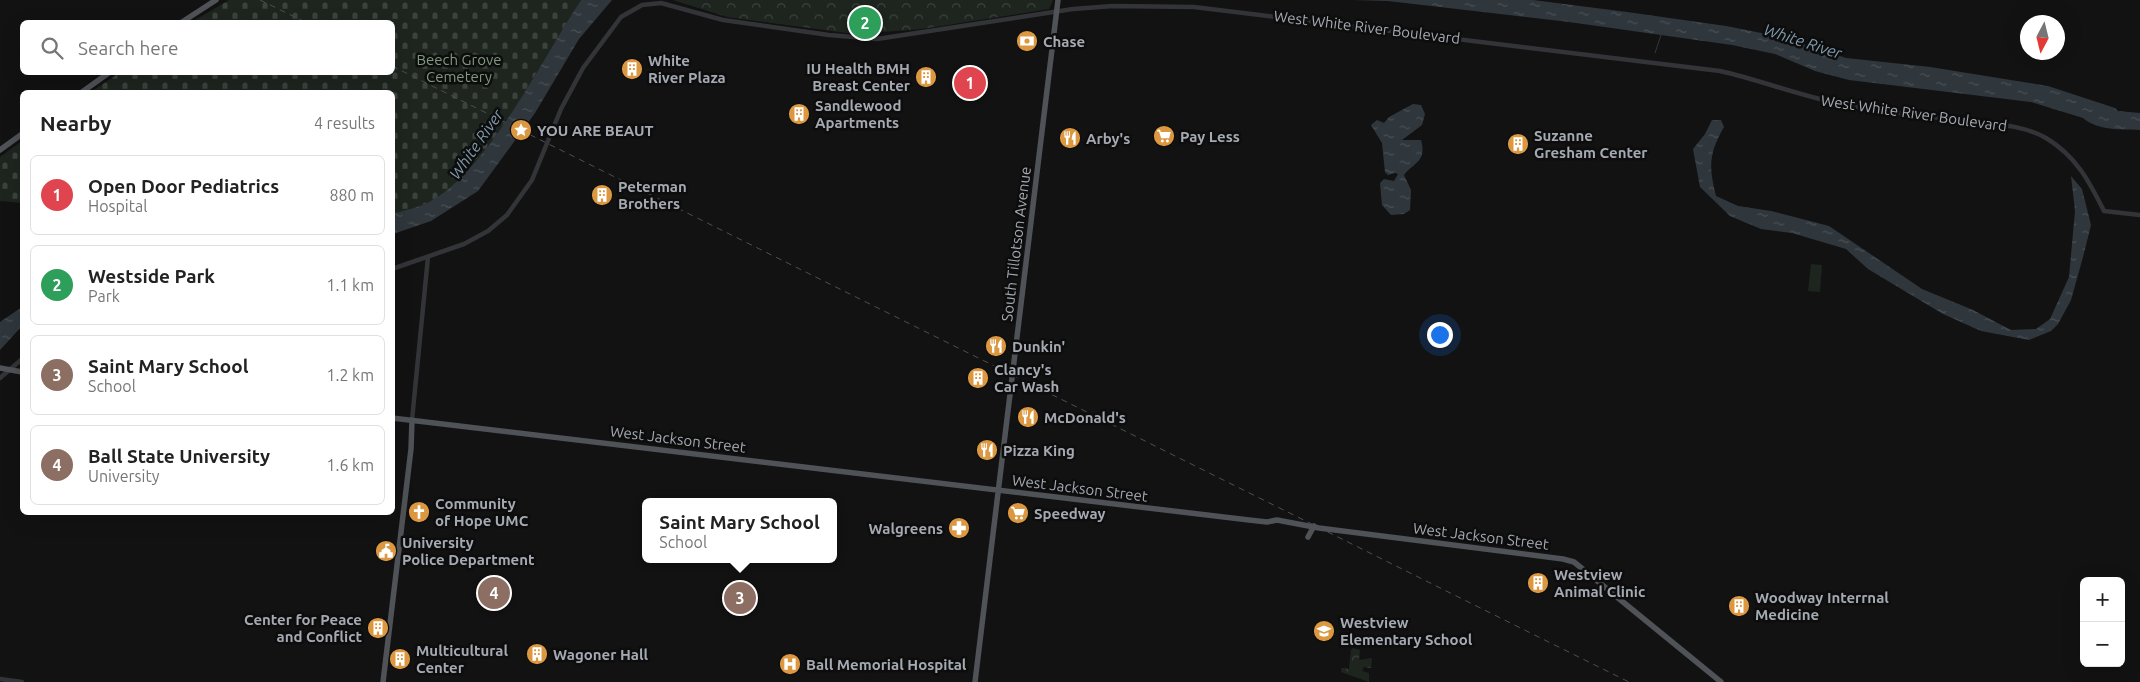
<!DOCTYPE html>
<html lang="en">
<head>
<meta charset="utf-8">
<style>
	:root { --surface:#fff; --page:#f2f2f2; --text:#222; --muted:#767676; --line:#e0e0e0; --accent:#7c3aed }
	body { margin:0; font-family:Ubuntu,sans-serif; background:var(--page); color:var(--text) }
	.controls { position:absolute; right:15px; bottom:15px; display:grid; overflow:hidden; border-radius:8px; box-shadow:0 5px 20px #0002 }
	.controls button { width:45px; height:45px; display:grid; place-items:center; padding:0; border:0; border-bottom:1px solid var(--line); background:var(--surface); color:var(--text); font:25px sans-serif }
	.compass { position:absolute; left:2020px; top:15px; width:45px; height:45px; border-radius:50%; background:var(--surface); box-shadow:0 5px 20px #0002; rotate:187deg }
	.you { position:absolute; left:1439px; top:334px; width:18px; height:18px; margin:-12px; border:4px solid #fff; border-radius:50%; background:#1a73e8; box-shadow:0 0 0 8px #1a73e833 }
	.badge { display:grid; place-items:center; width:32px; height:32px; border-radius:50%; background:var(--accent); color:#fff; font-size:16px; font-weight:700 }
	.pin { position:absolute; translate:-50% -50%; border:2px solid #fff; box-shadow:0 1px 5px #0006 }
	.popup { position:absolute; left:642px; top:498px; width:195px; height:65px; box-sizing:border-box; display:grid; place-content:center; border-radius:8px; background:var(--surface); filter:drop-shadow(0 1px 4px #0005); font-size:16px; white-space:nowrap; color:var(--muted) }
	.popup b { font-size:19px; color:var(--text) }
	.popup::after { content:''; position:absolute; left:50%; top:100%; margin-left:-10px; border:10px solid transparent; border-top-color:var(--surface) }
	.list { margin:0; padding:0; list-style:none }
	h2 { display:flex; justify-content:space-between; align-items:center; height:65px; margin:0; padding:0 20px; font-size:21px }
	h2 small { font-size:16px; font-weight:400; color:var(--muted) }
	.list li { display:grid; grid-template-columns:32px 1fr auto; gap:15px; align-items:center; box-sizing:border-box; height:80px; margin:0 10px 10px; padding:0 10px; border:1px solid var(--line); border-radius:8px }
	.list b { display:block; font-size:19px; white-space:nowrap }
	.list p { margin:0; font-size:16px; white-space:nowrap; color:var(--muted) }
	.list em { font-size:16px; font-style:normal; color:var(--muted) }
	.icon { flex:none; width:28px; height:28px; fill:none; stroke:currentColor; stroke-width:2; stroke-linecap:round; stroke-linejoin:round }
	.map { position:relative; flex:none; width:2140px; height:682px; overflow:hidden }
	.search { position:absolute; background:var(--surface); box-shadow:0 5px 20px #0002; left:20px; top:20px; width:375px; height:55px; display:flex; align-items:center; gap:12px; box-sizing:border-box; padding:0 18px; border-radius:8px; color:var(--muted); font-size:19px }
	.panel { position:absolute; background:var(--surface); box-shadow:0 5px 20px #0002; left:20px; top:90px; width:375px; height:425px; border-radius:8px }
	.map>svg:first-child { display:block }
	.cemetery { fill:url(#cemetery-stones) }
	.park { fill:url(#park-crowns) }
	.garden { fill:#1e251f }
	.water { fill:url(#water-ripples) }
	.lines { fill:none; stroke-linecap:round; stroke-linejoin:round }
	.stream { stroke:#2f373c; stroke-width:1 }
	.minor { stroke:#333437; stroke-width:4.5 }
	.major { stroke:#4f5256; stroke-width:5.5 }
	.rail { stroke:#4c4e52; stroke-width:1; stroke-dasharray:6 5; stroke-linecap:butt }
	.labels { text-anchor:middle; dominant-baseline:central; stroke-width:5; stroke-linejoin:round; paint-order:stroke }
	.street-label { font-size:15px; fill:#a5aab2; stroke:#0d0d0e }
	.poi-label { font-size:15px; font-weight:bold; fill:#a5aab2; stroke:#0d0d0e; text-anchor:start }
	.park-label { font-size:15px; fill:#7f9b7d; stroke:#0d0d0e }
	.water-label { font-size:16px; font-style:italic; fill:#7f9aaa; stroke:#0d0d0e }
</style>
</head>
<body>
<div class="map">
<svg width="2140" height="682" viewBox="0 0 2140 682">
	<defs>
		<pattern id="cemetery-stones" width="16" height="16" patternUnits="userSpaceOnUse" patternTransform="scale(1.25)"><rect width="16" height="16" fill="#1e251f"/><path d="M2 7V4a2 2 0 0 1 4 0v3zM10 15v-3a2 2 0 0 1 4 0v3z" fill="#3c423d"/></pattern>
		<pattern id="park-crowns" width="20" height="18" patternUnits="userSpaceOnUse" patternTransform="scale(1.25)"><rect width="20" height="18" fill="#1e251f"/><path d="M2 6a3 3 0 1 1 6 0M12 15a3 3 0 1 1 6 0" fill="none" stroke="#3c423d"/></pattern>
		<pattern id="water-ripples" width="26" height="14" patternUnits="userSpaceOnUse" patternTransform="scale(1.25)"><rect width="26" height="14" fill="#2f373c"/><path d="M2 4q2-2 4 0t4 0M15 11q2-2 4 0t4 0" fill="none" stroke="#4a5156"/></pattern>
	</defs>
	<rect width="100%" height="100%" fill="#121213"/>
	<path class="cemetery" d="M229,0h352c-36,54 -96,175 -152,202 -11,6 -25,8 -36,12l-1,-122h-301l28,-19 273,-1v-50h-200z
		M22,141v62l-22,-2v-44z"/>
	<path class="park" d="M673,0h380l-4,9 -127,20 -67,5 -128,-17z
		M1353,648l7,2 -1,10 13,-2 -1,10 -7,-1 -2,4 7,2v9l-28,-10 1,-4 7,1 2,-19z"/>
	<path class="garden" d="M1811,264l11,1 -2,27 -12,-1z"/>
	<path class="water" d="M581,0h31l-33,39 -44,74 -57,78 -47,30 -38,13v-20c11,-4 25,-6 36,-12 57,-28 116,-148 152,-202z
		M1352,0h181l94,12 99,14 55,11 65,21 84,9 118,19 67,22 3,3 22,2v17c-19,-1 -42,1 -57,-12l-52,-16 -182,-22 -34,-9 -40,-17 -43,-9 -163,-23 -181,-21z
		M1413,104l8,1 4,9 -3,11 -20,15h19c6,22 -7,22 -17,35l7,15 -1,20 -6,4 -13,1 -9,-10 -2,-22 4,-4 10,2 4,-7 -3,-1 -7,2 -3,-3 -3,-29 -11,-18 6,-5 7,3 5,-6z
		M1712,120h9l3,7c-16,28 -15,40 -8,69l22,10 33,5 58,15 93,63 51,21 38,20 25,-1 14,-10 19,-42 6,-66 -4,-35 11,13 9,36 -8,32 -12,43 -13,24 -7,7 -22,9 -48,-9 -38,-17 -75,-45 -22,-20 -54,-16 -31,-4 -31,-13 -30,-29 -7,-38 12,-15z
		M22,307v19l-22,24v-28z"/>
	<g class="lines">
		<path class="stream" d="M1655,53l6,-18"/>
		<path class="minor" d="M392,269l72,-25 24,-13 19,-16 25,-35 29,-71 22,-41 38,-51 21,-12 19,-2 62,17 106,15 48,4 196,-30 40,-3 81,1 526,64c45,10 87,28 132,35 39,7 78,11 117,15 26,3 54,4 77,17 30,18 43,43 58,73l36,4
			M0,378l22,-19
			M412,420l16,-163
			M0,679l22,3"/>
		<path class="major" d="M182,22l34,-22
			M82,92l28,-20
			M0,150l22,-16
			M0,368l22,4
			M392,418l857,102 18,2 10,-2 42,8 244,31 11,3 147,120
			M1308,537l6,-11
			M383,682l28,-233 1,-29
			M975,682l83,-682"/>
		<path class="rail" d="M260,0l45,22
			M392,66l1237,616"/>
	</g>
	<defs>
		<g id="bank-disc" transform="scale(1.125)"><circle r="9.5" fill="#dc9840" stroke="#0d0d0e"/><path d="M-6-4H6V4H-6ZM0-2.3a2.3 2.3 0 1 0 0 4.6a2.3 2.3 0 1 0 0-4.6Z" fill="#fff"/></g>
		<g id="building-disc" transform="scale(1.125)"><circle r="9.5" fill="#dc9840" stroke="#0d0d0e"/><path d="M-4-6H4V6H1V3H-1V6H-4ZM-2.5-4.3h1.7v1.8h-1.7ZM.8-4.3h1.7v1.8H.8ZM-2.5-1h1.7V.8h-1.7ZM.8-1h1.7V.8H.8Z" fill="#fff"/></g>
		<g id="sight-disc" transform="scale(1.125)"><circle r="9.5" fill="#dc9840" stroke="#0d0d0e"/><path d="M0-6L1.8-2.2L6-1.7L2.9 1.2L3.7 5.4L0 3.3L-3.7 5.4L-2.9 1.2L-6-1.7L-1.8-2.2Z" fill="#fff"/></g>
		<g id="supermarket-disc" transform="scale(1.125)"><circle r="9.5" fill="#dc9840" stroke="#0d0d0e"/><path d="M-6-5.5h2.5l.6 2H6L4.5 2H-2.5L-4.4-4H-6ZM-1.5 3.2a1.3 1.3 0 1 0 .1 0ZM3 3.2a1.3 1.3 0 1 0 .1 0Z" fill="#fff"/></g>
		<g id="restaurant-disc" transform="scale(1.125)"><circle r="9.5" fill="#dc9840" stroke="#0d0d0e"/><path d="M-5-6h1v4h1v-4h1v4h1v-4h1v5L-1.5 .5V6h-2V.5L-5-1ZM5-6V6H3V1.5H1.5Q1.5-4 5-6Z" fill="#fff"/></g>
		<g id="church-disc" transform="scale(1.125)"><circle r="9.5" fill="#dc9840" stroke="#0d0d0e"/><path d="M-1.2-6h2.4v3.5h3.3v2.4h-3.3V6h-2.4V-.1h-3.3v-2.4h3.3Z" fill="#fff"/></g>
		<g id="pharmacy-disc" transform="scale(1.125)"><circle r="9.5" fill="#dc9840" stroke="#0d0d0e"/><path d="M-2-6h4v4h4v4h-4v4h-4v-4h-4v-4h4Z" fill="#fff"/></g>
		<g id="civic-disc" transform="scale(1.125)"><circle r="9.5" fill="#dc9840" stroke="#0d0d0e"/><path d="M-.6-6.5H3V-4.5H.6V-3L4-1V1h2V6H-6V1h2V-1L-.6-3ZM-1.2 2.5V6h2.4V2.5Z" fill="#fff"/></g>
		<g id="school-disc" transform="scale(1.125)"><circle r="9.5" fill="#dc9840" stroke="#0d0d0e"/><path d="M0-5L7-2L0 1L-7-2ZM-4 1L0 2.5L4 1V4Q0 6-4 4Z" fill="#fff"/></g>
		<g id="hospital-disc" transform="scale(1.125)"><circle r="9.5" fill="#dc9840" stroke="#0d0d0e"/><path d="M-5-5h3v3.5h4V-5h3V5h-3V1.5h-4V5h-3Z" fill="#fff"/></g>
	</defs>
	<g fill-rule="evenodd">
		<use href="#bank-disc" x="1027" y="41"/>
		<use href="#building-disc" x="632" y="69"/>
		<use href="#building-disc" x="926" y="77"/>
		<use href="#building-disc" x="799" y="114"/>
		<use href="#sight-disc" x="521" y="130"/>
		<use href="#supermarket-disc" x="1164" y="136"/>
		<use href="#restaurant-disc" x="1070" y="138"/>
		<use href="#building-disc" x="1518" y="144"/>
		<use href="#building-disc" x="602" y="195"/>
		<use href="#restaurant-disc" x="996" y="346"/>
		<use href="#building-disc" x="978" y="378"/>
		<use href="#restaurant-disc" x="1028" y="417"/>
		<use href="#restaurant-disc" x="987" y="450"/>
		<use href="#church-disc" x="419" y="512"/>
		<use href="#supermarket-disc" x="1018" y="513"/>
		<use href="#pharmacy-disc" x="959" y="528"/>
		<use href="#civic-disc" x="386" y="551"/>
		<use href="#building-disc" x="1538" y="583"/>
		<use href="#building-disc" x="1739" y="606"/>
		<use href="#building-disc" x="378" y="628"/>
		<use href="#school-disc" x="1324" y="631"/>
		<use href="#building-disc" x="537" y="654"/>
		<use href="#building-disc" x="400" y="659"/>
		<use href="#hospital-disc" x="790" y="664"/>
	</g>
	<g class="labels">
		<g class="street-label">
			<text transform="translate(1367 27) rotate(7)">West White River Boulevard</text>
			<text transform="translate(1914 113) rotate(8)">West White River Boulevard</text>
			<text transform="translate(1016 244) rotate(-83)">South Tillotson Avenue</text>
			<text transform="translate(678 439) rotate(7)">West Jackson Street</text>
			<text transform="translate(1080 488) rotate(7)">West Jackson Street</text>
			<text transform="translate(1481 536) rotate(7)">West Jackson Street</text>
		</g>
		<g class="poi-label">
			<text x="1043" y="41">Chase</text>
			<text x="648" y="60">White<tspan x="648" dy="17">River Plaza</tspan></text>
			<text x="910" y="68" text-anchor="end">IU Health BMH<tspan x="910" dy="17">Breast Center</tspan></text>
			<text x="815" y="105">Sandlewood<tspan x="815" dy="17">Apartments</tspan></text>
			<text x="537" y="130">YOU ARE BEAUT</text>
			<text x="1534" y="135">Suzanne<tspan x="1534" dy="17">Gresham Center</tspan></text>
			<text x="1180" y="136">Pay Less</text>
			<text x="1086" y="138">Arby's</text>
			<text x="618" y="186">Peterman<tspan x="618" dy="17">Brothers</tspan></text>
			<text x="1012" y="346">Dunkin'</text>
			<text x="994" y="369">Clancy's<tspan x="994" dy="17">Car Wash</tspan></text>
			<text x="1044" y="417">McDonald's</text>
			<text x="1003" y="450">Pizza King</text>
			<text x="435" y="503">Community<tspan x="435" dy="17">of Hope UMC</tspan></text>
			<text x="1034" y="513">Speedway</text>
			<text x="943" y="528" text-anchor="end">Walgreens</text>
			<text x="402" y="542">University<tspan x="402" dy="17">Police Department</tspan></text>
			<text x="1554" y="574">Westview<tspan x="1554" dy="17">Animal Clinic</tspan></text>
			<text x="1755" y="597">Woodway Interrnal<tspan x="1755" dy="17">Medicine</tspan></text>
			<text x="362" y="619" text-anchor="end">Center for Peace<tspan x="362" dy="17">and Conflict</tspan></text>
			<text x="1340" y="622">Westview<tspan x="1340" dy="17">Elementary School</tspan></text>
			<text x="416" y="650">Multicultural<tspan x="416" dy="17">Center</tspan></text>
			<text x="553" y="654">Wagoner Hall</text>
			<text x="806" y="664">Ball Memorial Hospital</text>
		</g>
		<g class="park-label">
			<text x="459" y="59">Beech Grove<tspan x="459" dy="17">Cemetery</tspan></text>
		</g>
		<g class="water-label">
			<text transform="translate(1803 41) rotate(18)">White River</text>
			<text transform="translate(476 144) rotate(-55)">White River</text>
		</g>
	</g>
</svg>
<div class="controls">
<button>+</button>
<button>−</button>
</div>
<svg class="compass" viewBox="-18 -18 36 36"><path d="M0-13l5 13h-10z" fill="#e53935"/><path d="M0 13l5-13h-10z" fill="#767676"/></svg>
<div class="you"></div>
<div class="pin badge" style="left:970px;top:83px;background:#e0444e">1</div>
<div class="pin badge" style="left:865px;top:23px;background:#2e9e5b">2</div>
<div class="pin badge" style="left:740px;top:598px;background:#8d6e63">3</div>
<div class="popup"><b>Saint Mary School</b>School</div>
<div class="pin badge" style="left:494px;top:593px;background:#8d6e63">4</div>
<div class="search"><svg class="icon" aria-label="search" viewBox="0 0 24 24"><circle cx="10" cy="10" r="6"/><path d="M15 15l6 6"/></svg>Search here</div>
<section class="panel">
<h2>Nearby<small>4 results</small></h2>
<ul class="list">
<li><span class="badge" style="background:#e0444e">1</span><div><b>Open Door Pediatrics</b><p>Hospital</p></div><em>880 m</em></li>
<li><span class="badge" style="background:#2e9e5b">2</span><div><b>Westside Park</b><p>Park</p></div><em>1.1 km</em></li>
<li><span class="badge" style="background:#8d6e63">3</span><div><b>Saint Mary School</b><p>School</p></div><em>1.2 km</em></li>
<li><span class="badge" style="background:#8d6e63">4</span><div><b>Ball State University</b><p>University</p></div><em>1.6 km</em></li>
</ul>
</section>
</div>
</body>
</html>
